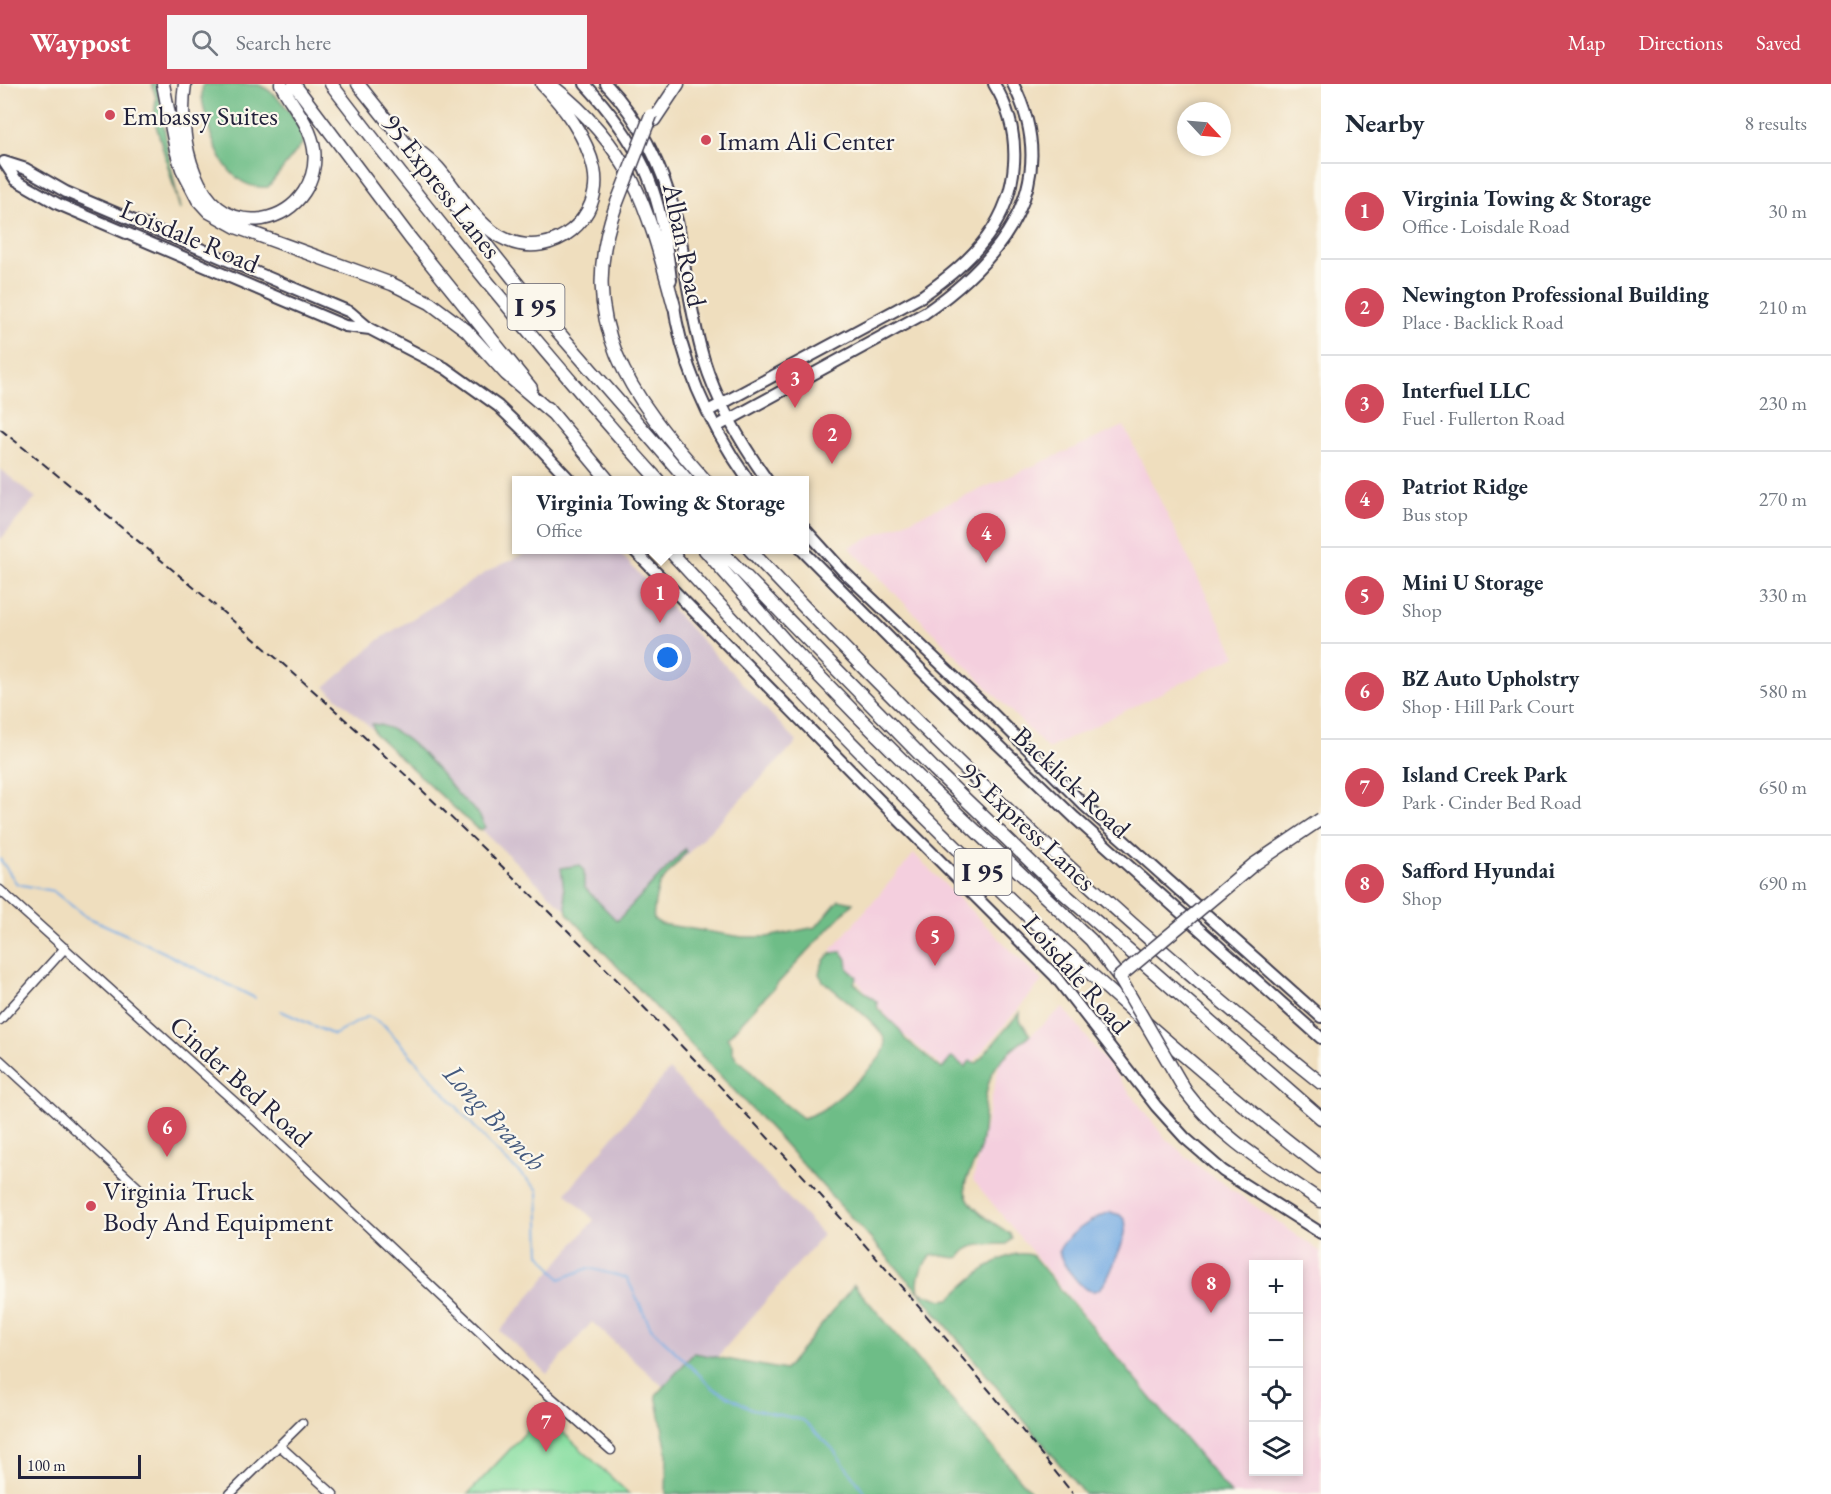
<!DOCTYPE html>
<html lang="en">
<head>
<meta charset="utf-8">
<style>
	:root { --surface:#fff; --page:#f6f6f7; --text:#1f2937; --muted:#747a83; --line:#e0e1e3; --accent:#d1495b }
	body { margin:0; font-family:"EB Garamond",serif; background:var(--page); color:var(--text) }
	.controls { position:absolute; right:18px; bottom:18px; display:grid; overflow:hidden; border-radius:0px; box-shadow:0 3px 9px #0003 }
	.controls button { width:54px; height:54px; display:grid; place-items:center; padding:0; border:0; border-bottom:2px solid var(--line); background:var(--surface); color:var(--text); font:30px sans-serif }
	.compass { position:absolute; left:1177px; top:18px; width:54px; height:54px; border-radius:50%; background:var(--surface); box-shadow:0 3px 9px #0003; rotate:116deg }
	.scale { position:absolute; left:18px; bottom:15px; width:123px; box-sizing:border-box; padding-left:6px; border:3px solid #22223b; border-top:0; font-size:16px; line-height:21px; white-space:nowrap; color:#22223b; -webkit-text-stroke:4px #fbf7ec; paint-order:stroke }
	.you { position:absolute; left:668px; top:574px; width:21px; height:21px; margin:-15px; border:4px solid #fff; border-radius:50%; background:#1a73e8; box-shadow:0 0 0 9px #1a73e833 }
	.badge { display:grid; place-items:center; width:39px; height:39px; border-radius:50%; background:var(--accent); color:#fff; font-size:20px; font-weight:700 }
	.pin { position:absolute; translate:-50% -50px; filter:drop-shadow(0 2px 3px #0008) }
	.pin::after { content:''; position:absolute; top:32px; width:21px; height:18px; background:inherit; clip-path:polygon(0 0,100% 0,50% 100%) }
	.popup { position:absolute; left:512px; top:392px; width:297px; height:78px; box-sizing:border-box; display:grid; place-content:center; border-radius:0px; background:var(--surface); filter:drop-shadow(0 2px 4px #0005); font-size:20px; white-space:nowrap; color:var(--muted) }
	.popup b { font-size:22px; color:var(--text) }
	.popup::after { content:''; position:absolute; left:50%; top:100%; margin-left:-12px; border:12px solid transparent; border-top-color:var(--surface) }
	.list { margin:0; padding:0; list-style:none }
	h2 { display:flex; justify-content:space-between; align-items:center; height:78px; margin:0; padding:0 24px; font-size:26px }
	h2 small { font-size:20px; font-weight:400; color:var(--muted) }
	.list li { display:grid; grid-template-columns:39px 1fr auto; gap:18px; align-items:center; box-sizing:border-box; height:96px; padding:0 24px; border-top:2px solid var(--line) }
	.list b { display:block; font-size:22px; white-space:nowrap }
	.list p { margin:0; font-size:20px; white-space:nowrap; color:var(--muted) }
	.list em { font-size:20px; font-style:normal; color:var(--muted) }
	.icon { flex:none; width:33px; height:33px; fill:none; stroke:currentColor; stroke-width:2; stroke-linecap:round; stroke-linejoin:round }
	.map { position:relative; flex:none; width:1321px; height:1410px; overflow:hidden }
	header { display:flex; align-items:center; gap:36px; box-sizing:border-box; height:84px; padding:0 30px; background:var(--accent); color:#fff }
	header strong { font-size:28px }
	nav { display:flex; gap:33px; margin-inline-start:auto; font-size:21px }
	.search { width:420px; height:54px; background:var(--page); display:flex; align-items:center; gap:15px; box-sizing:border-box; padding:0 21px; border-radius:0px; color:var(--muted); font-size:22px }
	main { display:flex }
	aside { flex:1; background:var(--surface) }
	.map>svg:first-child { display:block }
	.built { fill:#f4cfde; fill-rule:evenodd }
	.industrial { fill:#d0bdce }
	.green { fill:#88dea1; stroke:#55806e; stroke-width:1.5 }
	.forest { fill:#6ebd87; stroke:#487061; stroke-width:1.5 }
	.water { fill:#75abe3; stroke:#4c668f; stroke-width:1.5 }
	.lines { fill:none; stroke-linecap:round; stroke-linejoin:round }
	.stream { stroke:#75abe3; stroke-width:2 }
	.minor-casing { stroke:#413e4f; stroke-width:11 }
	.major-casing { stroke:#413e4f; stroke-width:14 }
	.highway-casing { stroke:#413e4f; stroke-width:15 }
	.minor { stroke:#fff; stroke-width:8 }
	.major { stroke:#fff; stroke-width:10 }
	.highway { stroke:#fff; stroke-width:12 }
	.rail { stroke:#22223b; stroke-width:2; stroke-dasharray:9 4.5; stroke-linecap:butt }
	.highway-bridge-casing { stroke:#413e4f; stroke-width:15; stroke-linecap:butt }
	.highway-bridge { stroke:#fff; stroke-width:12 }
	.poi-dot { fill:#d1495b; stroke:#fbf7ec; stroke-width:2 }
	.labels { text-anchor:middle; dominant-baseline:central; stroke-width:4.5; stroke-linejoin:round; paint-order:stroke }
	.shield { fill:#fbf7ec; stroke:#636270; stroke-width:1.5 }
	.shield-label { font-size:26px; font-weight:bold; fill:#22223b }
	.poi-label { font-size:27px; fill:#22223b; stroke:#fbf7ec; text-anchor:start }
	.street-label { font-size:27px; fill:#22223b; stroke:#fbf7ec }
	.water-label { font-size:28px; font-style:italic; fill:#43597e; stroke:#fbf7ec }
</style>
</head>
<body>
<header>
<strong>Waypost</strong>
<div class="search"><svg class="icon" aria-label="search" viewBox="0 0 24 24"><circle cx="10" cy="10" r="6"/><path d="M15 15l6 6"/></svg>Search here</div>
<nav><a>Map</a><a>Directions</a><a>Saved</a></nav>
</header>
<main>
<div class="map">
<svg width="1321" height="1410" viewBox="0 0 1321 1410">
	<rect width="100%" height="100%" fill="#fbf7ec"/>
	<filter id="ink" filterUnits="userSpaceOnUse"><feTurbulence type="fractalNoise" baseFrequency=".0167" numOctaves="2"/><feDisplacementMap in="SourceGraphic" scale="12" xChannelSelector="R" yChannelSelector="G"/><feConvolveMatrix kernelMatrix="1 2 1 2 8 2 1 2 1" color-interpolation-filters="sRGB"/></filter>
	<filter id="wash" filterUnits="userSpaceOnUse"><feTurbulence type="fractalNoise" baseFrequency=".008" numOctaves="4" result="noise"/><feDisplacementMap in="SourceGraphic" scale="24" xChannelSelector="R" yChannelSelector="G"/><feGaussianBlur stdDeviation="1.35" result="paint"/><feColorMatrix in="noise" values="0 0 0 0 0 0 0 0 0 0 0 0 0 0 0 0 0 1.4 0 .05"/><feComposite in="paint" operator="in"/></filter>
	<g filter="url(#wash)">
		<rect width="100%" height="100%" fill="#efdebe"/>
		<path class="built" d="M1124,342l112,230 -188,93 -199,-202z
			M914,770l128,127 -84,99 -59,-49 -68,-81z
			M1063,923l102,131 30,26 126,88v242h-90l-258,-314 27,-119zM1254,1180h44v208h-44z"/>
		<path class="industrial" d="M0,385l36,29 -36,42z
			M533,466h84l180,192 -197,201 -171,-164 -104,-92 55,-48 110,-69z
			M669,986l154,165 -144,166 -87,-79 -45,52 -47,-43 94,-111 -28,-27z"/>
		<path class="green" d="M543,1330l82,76 4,4h-161z"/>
		<path class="forest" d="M152,0h5l1,3 11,71 11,51 -26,-91 2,-20z
			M203,0c14,0 45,0 56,1 18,7 46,40 43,59l-34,43c-37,4 -54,-37 -61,-66 -3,-14 -7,-23 -4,-37z
			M372,640c33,2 64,44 84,68 12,15 21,15 29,35l-4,3 -5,-2 -101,-94z
			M685,765l1,3 -27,33 -4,16 -2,18 8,5 81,13h25l49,-10 23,-27 14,3 -126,135 5,6v7l5,8 11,9 15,19 40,31c6,-2 12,-4 17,-7 14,-8 63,-50 65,-64 1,-3 0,-6 -1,-9 -7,-16 -46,-44 -61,-57l-4,-7c3,-13 8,-23 23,-22l5,7 1,10 9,8 -3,6 23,19 1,7 22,21 5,9 37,30 10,-12 13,10 5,-6 7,2 43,-51v8l10,15c-14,12 -30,22 -38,39 -12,26 -4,55 -14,81 -4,12 -17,26 -12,39 5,17 30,30 44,40l2,5 -5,5c-16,1 -38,-3 -47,13 -10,3 -18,-4 -29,-1 -10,11 -15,21 -12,36l23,8 8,-1c17,-17 57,-55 83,-43l198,238h-147l-165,-202 -141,-155 -211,-224 -6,-45 19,-3 4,6v16l33,34z
			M854,1201l179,209h-367l1,-42 -11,-57 38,-42 91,17z"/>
		<path class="water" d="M1110,1128l10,3 5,5c3,14 -5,28 -10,41 -10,25 -19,45 -42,15 -7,-8 -12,-15 -14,-25 5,-15 36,-34 51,-39z"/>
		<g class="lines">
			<path class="stream" d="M0,775l17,25 36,7 32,25 64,29 106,53
				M281,927l53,24 34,-19 16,9 111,125 43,40 2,64 20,25 29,-11 38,10 24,50 62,60 39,21 51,11 29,28 34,46"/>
		</g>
	</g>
	<g filter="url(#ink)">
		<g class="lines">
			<g class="minor-casing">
				<path id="minor" d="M0,806l258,233 262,247 91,80
					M0,936l65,-72
					M0,976l144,133
					M280,1362l53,48
					M230,1410l72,-71"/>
			</g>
			<g class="major-casing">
				<path id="major" d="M585,0c23,25 44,52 59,83 16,34 23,76 27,113
					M606,0c36,38 58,87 71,137 4,15 6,33 8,49 5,30 10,60 19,90 13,43 37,83 63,120
					M4,78l22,7 40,23 284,120 20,17 75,39 53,38 27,26 45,48
					M4,78l12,18 42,24 287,122 25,3
					M673,215c8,65 38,128 75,181
					M708,327l214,-115c24,-17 47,-35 65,-59 33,-45 37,-105 7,-153
					M716,343l209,-114c79,-55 138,-131 88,-229
					M804,444l39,43 146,139 95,95 237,212
					M634,466l260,265 161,161 101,130 29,32 38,33 98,62
					M802,466l131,132 142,136 246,220"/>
			</g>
			<g class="highway-casing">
				<path id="highway" d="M163,0l13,66 6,19 16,31 11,12 27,15 156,57 38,19 36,27 40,44 47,40
					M185,0c-8,50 8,144 77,135 17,-3 32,-12 42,-27 8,-12 12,-28 10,-43 -4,-26 -22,-43 -33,-65
					M294,0l116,154 121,150
					M331,0c104,136 212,269 327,396
					M358,0l174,218 155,178
					M551,1c83,65 97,125 123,221
					M654,36l24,-36
					M414,63c8,7 17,13 24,21 21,24 39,59 69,72 46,20 97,-22 87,-71 -7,-31 -30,-63 -52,-85
					M616,121c-42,116 14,191 89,275
					M548,324l60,72
					M669,466c202,220 415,434 652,617
					M705,466l82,93 68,70 71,71 165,156 28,37
					M720,466l215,220 125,120 261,228
					M750,466c178,189 367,371 571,533
					M1186,1008c35,47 87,76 135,109"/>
			</g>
			<use href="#minor" class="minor"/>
			<use href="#major" class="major"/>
			<use href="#highway" class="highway"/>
			<path class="rail" d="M0,345c111,89 221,179 327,274 269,243 521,506 746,791"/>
			<g class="highway-bridge-casing">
				<path id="highway-bridge" d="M616,121l35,-90
					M1186,1008l-67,-115 134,-112 68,-46"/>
			</g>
			<use href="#highway-bridge" class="highway-bridge"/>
		</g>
	</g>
	<g class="poi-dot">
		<circle cx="110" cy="31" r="6"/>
		<circle cx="706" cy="56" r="6"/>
		<circle cx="91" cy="1122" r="6"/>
	</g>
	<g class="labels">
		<g class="shield">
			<rect x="507.5" y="200" width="57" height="46" rx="4.5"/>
			<rect x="954.5" y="765" width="57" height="46" rx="4.5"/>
		</g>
		<g class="shield-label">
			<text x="536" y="223">I 95</text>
			<text x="983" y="788">I 95</text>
		</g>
		<g class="poi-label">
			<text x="122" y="31">Embassy Suites</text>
			<text x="718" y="56">Imam Ali Center</text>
			<text x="103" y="1106">Virginia Truck<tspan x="103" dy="31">Body And Equipment</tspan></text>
		</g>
		<g class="street-label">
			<text transform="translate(442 102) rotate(52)">95 Express Lanes</text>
			<text transform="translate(190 152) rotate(23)">Loisdale Road</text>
			<text transform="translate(685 161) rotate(78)">Alban Road</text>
			<text transform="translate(1072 698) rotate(43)">Backlick Road</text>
			<text transform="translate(1028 742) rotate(43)">95 Express Lanes</text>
			<text transform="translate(1077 890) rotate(49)">Loisdale Road</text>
			<text transform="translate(241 997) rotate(42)">Cinder Bed Road</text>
		</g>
		<g class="water-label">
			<text transform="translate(495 1033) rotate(47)">Long Branch</text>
		</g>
	</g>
</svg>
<div class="controls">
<button>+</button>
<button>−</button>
<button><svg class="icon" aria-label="locate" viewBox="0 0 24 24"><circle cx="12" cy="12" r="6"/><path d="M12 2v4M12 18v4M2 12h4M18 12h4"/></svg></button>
<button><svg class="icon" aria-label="layers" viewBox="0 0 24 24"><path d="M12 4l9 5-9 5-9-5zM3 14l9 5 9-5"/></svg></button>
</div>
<svg class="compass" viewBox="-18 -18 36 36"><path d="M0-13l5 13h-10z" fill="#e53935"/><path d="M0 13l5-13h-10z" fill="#747a83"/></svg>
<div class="scale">100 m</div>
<div class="you"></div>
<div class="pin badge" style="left:660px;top:539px">1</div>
<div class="popup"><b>Virginia Towing &amp; Storage</b>Office</div>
<div class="pin badge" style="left:832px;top:380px">2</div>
<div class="pin badge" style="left:795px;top:324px">3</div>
<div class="pin badge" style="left:986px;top:479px">4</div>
<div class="pin badge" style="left:935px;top:882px">5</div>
<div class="pin badge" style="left:167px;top:1073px">6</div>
<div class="pin badge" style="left:546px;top:1368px">7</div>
<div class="pin badge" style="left:1211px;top:1229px">8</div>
</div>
<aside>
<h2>Nearby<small>8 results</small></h2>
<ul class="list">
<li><span class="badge">1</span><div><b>Virginia Towing &amp; Storage</b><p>Office · Loisdale Road</p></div><em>30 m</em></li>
<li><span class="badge">2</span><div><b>Newington Professional Building</b><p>Place · Backlick Road</p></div><em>210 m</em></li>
<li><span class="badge">3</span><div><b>Interfuel LLC</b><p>Fuel · Fullerton Road</p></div><em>230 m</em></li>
<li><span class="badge">4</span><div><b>Patriot Ridge</b><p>Bus stop</p></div><em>270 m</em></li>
<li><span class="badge">5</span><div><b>Mini U Storage</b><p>Shop</p></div><em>330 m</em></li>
<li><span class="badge">6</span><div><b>BZ Auto Upholstry</b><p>Shop · Hill Park Court</p></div><em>580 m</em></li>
<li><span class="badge">7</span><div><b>Island Creek Park</b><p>Park · Cinder Bed Road</p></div><em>650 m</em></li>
<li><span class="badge">8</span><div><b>Safford Hyundai</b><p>Shop</p></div><em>690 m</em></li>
</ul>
</aside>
</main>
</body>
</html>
